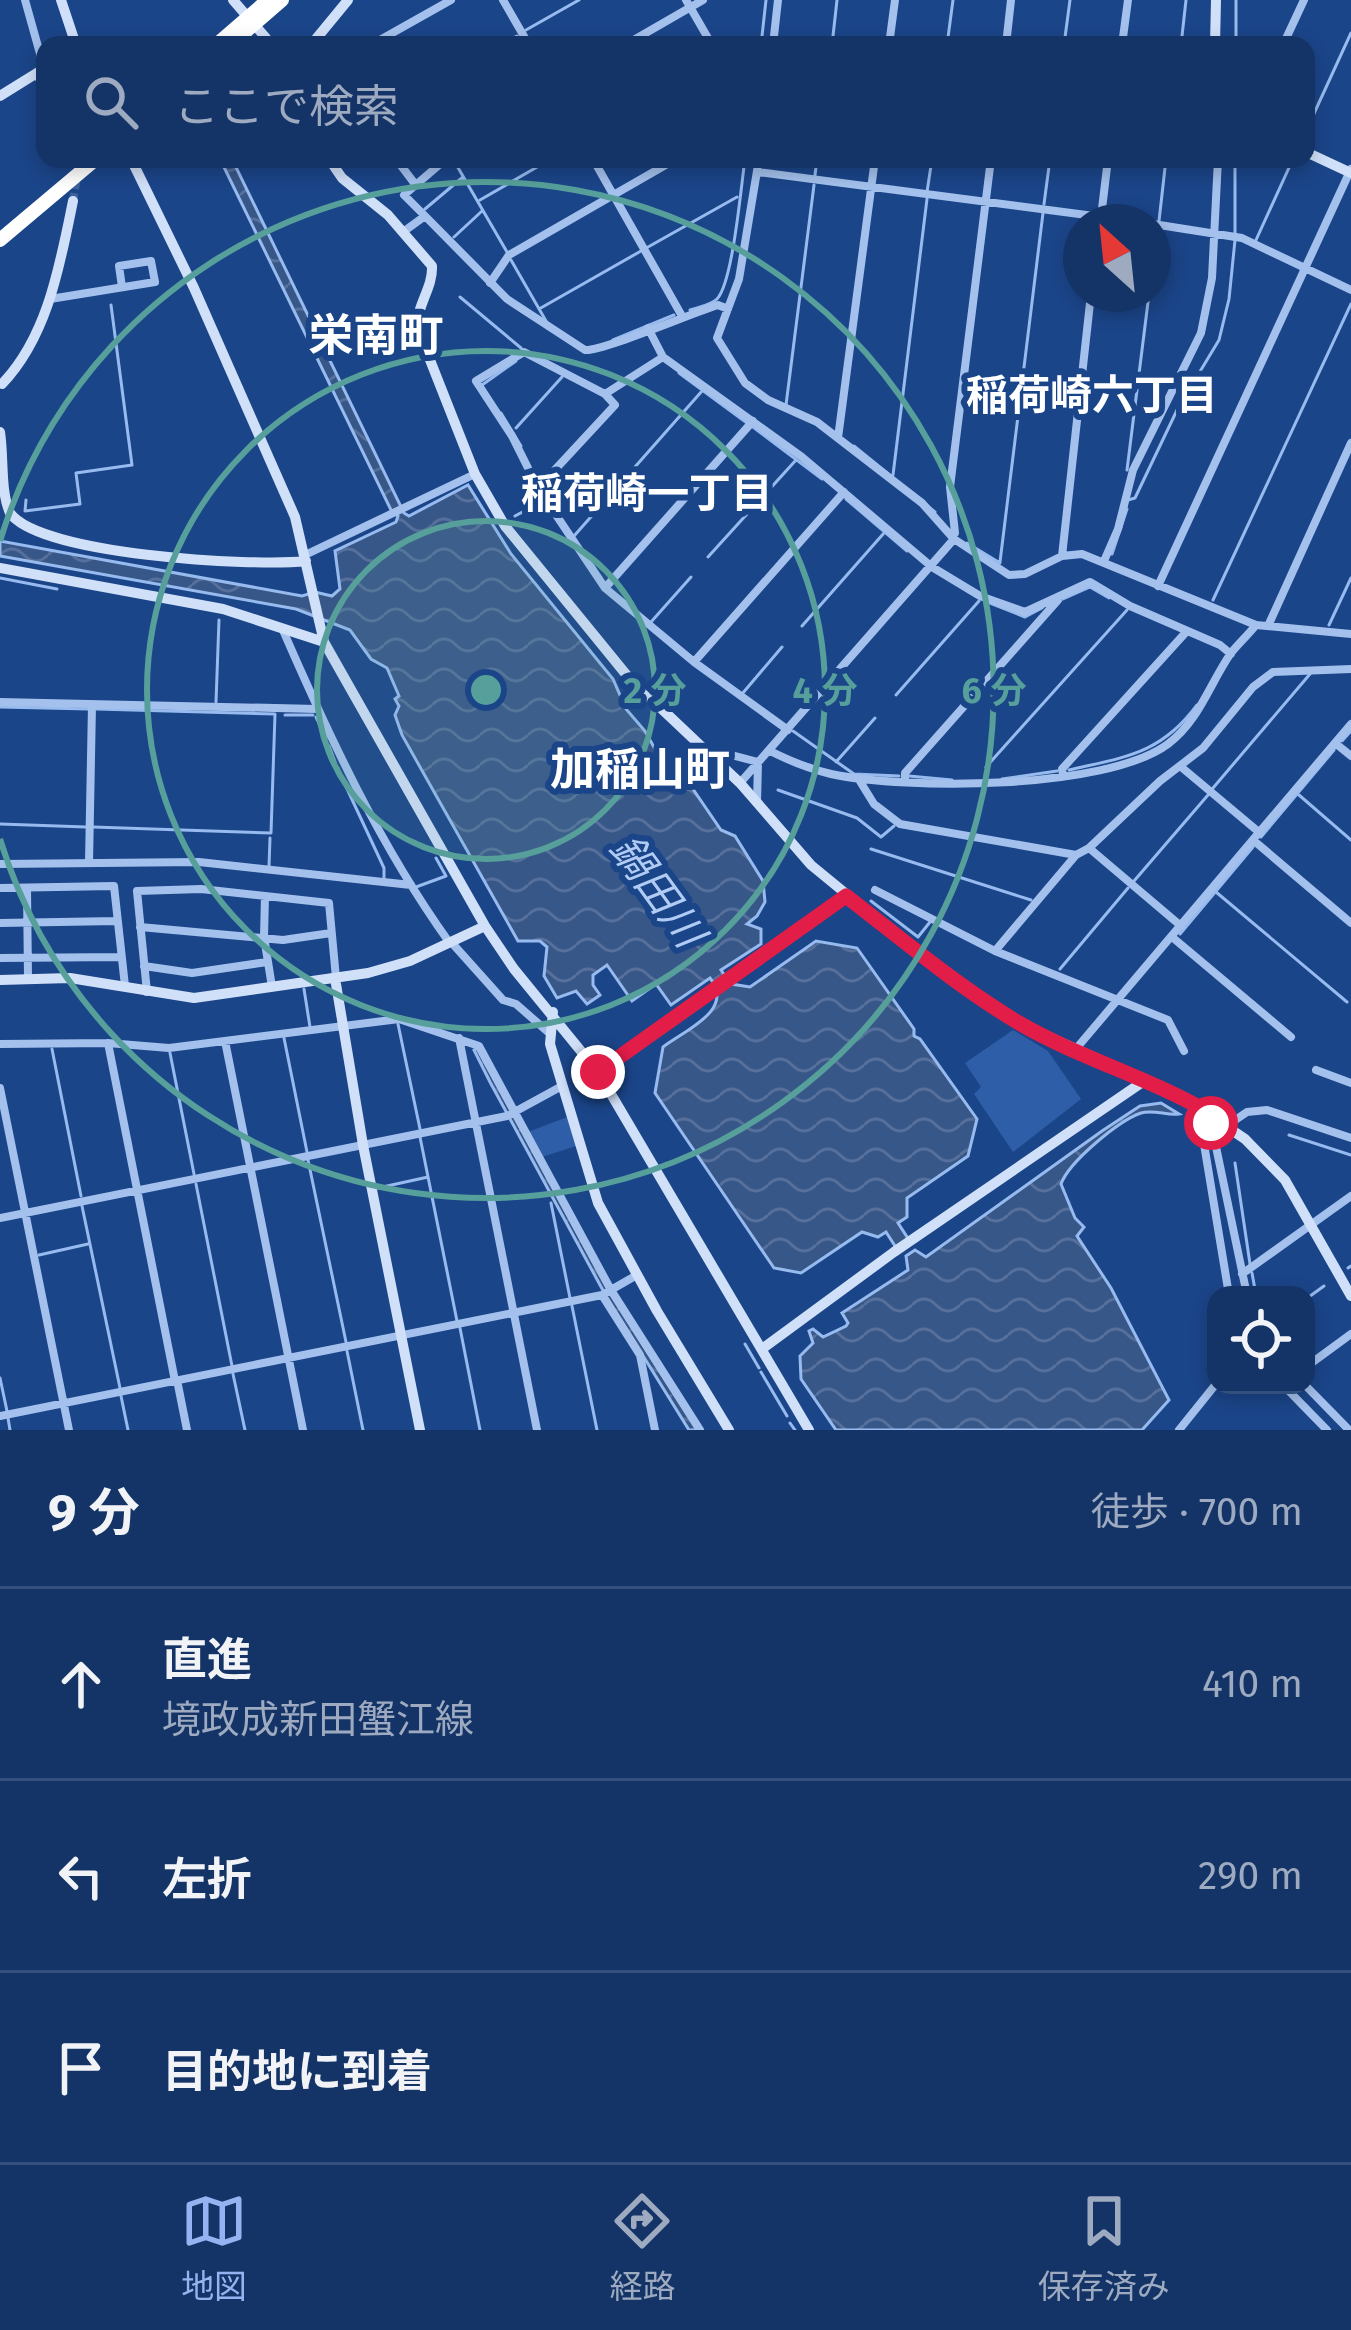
<!DOCTYPE html>
<html lang="ja">
<head>
<meta charset="utf-8">
<style>
	:root { --surface:#143467; --page:#1d3c6d; --text:#f1f3f6; --muted:#9daac0; --line:#334f7b; --accent:#95b2f1 }
	body { margin:0; font-family:"Fira Sans","Noto Sans JP",sans-serif; background:var(--page); color:var(--text) }
	.controls { position:absolute; right:36px; bottom:36px; display:grid; overflow:hidden; border-radius:24px; box-shadow:0 6px 18px #0003 }
	.controls button { width:108px; height:108px; display:grid; place-items:center; padding:0; border:0; border-bottom:3px solid var(--line); background:var(--surface); color:var(--text); font:60px sans-serif }
	.compass { position:absolute; left:1063px; top:204px; width:108px; height:108px; border-radius:50%; background:var(--surface); box-shadow:0 6px 18px #0003; rotate:333deg }
	.stop { position:absolute; width:36px; height:36px; margin:-27px; border:9px solid #e11d48; border-radius:50%; background:#fff }
	.stop.end { background:#e11d48; border-color:#fff; box-shadow:0 3px 12px #0008 }
	.list { margin:0; padding:0; list-style:none }
	h2 { display:flex; justify-content:space-between; align-items:center; height:156px; margin:0; padding:0 48px; font-size:51px }
	h2 small { font-size:39px; font-weight:400; color:var(--muted) }
	.list li { display:grid; grid-template-columns:78px 1fr auto; gap:36px; align-items:center; box-sizing:border-box; height:192px; padding:0 48px; border-top:3px solid var(--line) }
	.list b { display:block; font-size:45px; white-space:nowrap }
	.list p { margin:0; font-size:39px; white-space:nowrap; color:var(--muted) }
	.list em { font-size:39px; font-style:normal; color:var(--muted) }
	.icon { flex:none; width:66px; height:66px; fill:none; stroke:currentColor; stroke-width:2; stroke-linecap:round; stroke-linejoin:round }
	.map { position:relative; flex:none; width:1351px; height:1430px; overflow:hidden }
	.search { position:absolute; background:var(--surface); box-shadow:0 6px 18px #0003; left:36px; right:36px; top:36px; height:132px; display:flex; align-items:center; gap:30px; box-sizing:border-box; padding:0 42px; border-radius:24px; color:var(--muted); font-size:45px }
	.sheet { height:732px; background:var(--surface) }
	nav { display:flex; justify-content:space-around; align-items:center; box-sizing:border-box; height:168px; border-top:3px solid var(--line); background:var(--surface); font-size:33px; color:var(--muted) }
	nav a { display:grid; justify-items:center; gap:6px }
	nav .on { color:var(--accent) }
	.map>svg:first-child { display:block }
	.green { fill:#2e5ea7 }
	.water { fill:url(#water-waves); stroke:#97bbef; stroke-width:3 }
	.lines { fill:none; stroke-linecap:round; stroke-linejoin:round }
	.stream { stroke:#97bbef; stroke-width:3 }
	.street-tunnel { stroke:#3d619b; stroke-width:8; stroke-dasharray:8 4; stroke-linecap:butt }
	.street { stroke:#a4c1ed; stroke-width:8 }
	.secondary { stroke:#d1e0f9; stroke-width:10 }
	.highway { stroke:#fff; stroke-width:14 }
	.route { stroke:#e11d48; stroke-width:15 }
	.ring { fill:none; stroke:#579f9a; stroke-width:6 }
	.labels { text-anchor:middle; dominant-baseline:central; stroke-width:12; stroke-linejoin:round; paint-order:stroke }
	.neighbourhood-label { font-size:42px; font-weight:bold; fill:#fff; stroke:#1b4589 }
	.water-label { font-size:42px; font-style:italic; fill:#b0cbf4; stroke:#1b4589 }
	.quarter-label { font-size:45px; font-weight:bold; fill:#fff; stroke:#1b4589 }
	.centre { fill:#579f9a; stroke:#1b4589; stroke-width:6 }
	.ring-label { font-size:36px; text-anchor:middle; font-weight:bold; fill:#579f9a; stroke:#1b4589; stroke-width:12; stroke-linejoin:round; paint-order:stroke }
</style>
</head>
<body>
<div class="map">
<svg width="1351" height="1430" viewBox="0 0 1351 1430">
	<defs>
		<pattern id="water-waves" width="16" height="10" patternUnits="userSpaceOnUse" patternTransform="scale(3)"><rect width="16" height="10" fill="#385789"/><path d="M0 5q4-4 8 0t8 0" fill="none" stroke="#56709b"/></pattern>
	</defs>
	<rect width="100%" height="100%" fill="#1b4589"/>
	<path class="green" d="M1013,1030l35,21 33,48 -68,53 -39,-58 7,-7 -16,-24z
		M567,1117l9,29 -34,11 -14,-25z"/>
	<path class="water" d="M220,159h12l172,354 5,3 59,-31 43,69 102,125 13,30 19,22 15,27 24,18 37,54 14,6 28,45 2,21 -8,14 -10,8 14,5v15l-40,26 10,14 19,3 66,-46 41,7 57,81v7l6,3 57,80 -9,37 -61,42v19l-9,6 11,17 -12,9 -11,-17 -8,5 -16,-5 -61,41 -27,-5 -119,-175 8,-46c24,-18 72,-37 47,-69l-39,27 -15,-21 -24,17 -25,-36 -14,10v10l7,10 -13,9 -11,-13 -19,7 -13,-22 3,-29 -7,-6h-22l-116,-206 -7,-20 4,-9 -4,-7 4,-3 -12,-28 -16,-9 -21,-29 -54,-21 -296,-53v-15l302,55 13,-4 17,4 8,-7 -5,-38 61,-29 2,-6 -6,-4z
		M477,1048l133,245 87,137h-8l-83,-134 -116,-214 -16,-32z
		M1161,1103l18,11c-12,2 -25,-5 -38,-1 -23,8 -72,49 -80,71l14,34 9,9 -7,9 34,52 58,112 -27,30h-306l-35,-51 -1,-23 13,-13 -4,-12 4,-2 10,8 23,-11 2,-3 -6,-10 66,-43 -2,-14 9,-6 11,7 176,-126 38,-25z"/>
	<g class="lines">
		<path class="stream" d="M526,30l53,-30
			M387,44v1
			M500,45l17,-9
			M761,45l5,-45
			M832,45l5,-45
			M947,45l6,-45
			M1064,45l6,-45
			M1181,45l5,-45
			M1236,45v-45
			M1306,131l45,-98
			M453,159l54,93
			M1235,159v74
			M815,175l2,-16
			M927,192l5,-33
			M480,200l71,-41
			M1044,204l6,-45
			M425,209l38,-32
			M1159,221l7,-62
			M454,237l28,-26
			M1256,240l37,-81
			M648,247l89,-50
			M511,260l35,61
			M1153,265l4,-35
			M460,297l61,51
			M539,309l102,-58
			M690,310c9,-3 21,-5 27,-11 16,-17 24,-113 28,-140
			M613,340l61,-25
			M679,373l68,50
			M482,385l34,-24
			M786,405l28,-220
			M501,413l20,33
			M753,427l69,52
			M516,428l46,-51
			M854,446l81,66
			M1127,470l22,-176
			M893,475l34,-276
			M846,499l61,52
			M26,500l-1,11 55,-7 -4,-31 56,-8 -21,-160
			M1128,500l7,-2 43,-90 41,-68 10,-41 6,-59
			M515,516l28,-15
			M574,536l128,-145
			M967,543l33,20
			M1112,554l15,-45
			M708,557l88,-97
			M1000,562l43,-349
			M0,578l57,11
			M1063,599l27,-12 19,11
			M1213,600l138,-296
			M990,603l35,14 17,-9
			M651,622l40,-45
			M1329,625l22,-47
			M802,626l82,-93
			M742,694l40,-47
			M896,695l83,-94
			M216,702l3,-82
			M0,707l88,2
			M285,715h28
			M316,717l10,21
			M793,731l61,43 45,2
			M1342,741l9,-10
			M329,746l6,16
			M836,762l39,-44
			M986,767l141,-157
			M338,768l2,6
			M1069,770c56,-13 92,-16 128,-65
			M909,776l43,4
			M342,778l42,90v11
			M1002,779l55,-8
			M1213,788l97,-114
			M778,790l79,28 24,19 13,-11
			M1299,795l52,45
			M0,824l86,3
			M93,827l178,6 4,-119 -179,-5
			M1261,837l73,-87
			M871,849l160,51
			M269,866l1,-28
			M1134,881l74,-86
			M416,887l30,-11 -10,-18
			M1216,892l131,110
			M871,901l47,36 12,-15
			M1180,934l73,-87
			M1060,969l68,-81
			M304,989l6,38
			M398,1024l22,105
			M284,1038l23,114
			M52,1049l29,147
			M170,1053l24,121
			M1289,1135l62,20
			M420,1137l37,184
			M308,1160l38,182
			M1235,1163l15,101
			M196,1184l36,182
			M378,1188l50,-11
			M551,1203l19,95
			M82,1206l38,182
			M39,1255l49,-11
			M1348,1268l3,-2
			M1252,1273l4,22
			M1306,1299l18,-13
			M572,1306l25,124
			M460,1328l20,102
			M745,1344l14,24
			M347,1351l16,79
			M761,1372l26,44
			M233,1374l12,56
			M0,1378l7,33
			M121,1396l7,34
			M8,1418l2,12
			M790,1423l5,7"/>
		<path class="street-tunnel" d="M73,201l7,-42"/>
		<path class="street" d="M25,0l19,68
			M503,0l26,45
			M686,0l26,45
			M371,45l80,-45
			M625,45l78,-45
			M773,45l5,-45
			M889,45l6,-45
			M1006,45l5,-45
			M1122,45l6,-45
			M1283,45l21,-45
			M36,74l9,14
			M396,159l19,25
			M593,159l89,157
			M759,159l-20,120 -22,59 28,45 23,17 49,22 105,81 32,36 55,36 16,-1 37,-18 20,-2 174,71 95,9
			M758,172l382,50
			M425,216l82,83 78,51c16,2 107,-37 133,-45l10,4
			M1101,217l7,-58
			M1153,224l89,14 109,52
			M403,232l22,-16 -21,-21 42,-36
			M490,283l19,-28 167,-96
			M50,299l105,-17 -4,-21 -32,5 3,21
			M648,328l15,29 139,100 130,110 48,29 45,16 65,-30 40,24 90,39 11,9
			M605,394l-81,-42 -48,29 36,55 26,52 67,100 89,74 94,68
			M838,438l37,-279
			M538,488l77,-83 -10,-11 58,-37
			M952,537l3,-4 -5,-46 41,-328
			M305,555l170,-81
			M1062,556l29,-262
			M1104,561l14,-32 15,-59 68,-137 11,-55 6,-119
			M1158,586l193,-417
			M605,588l148,-167
			M1268,626l83,-183
			M282,628c47,108 98,218 167,314
			M694,662l150,-170
			M0,702l317,7
			M1335,743l16,13
			M705,748l53,14 -1,41
			M770,751c20,10 40,18 61,23 75,16 275,16 337,-30 31,-23 42,-61 63,-91 8,-10 17,-18 25,-28
			M1180,766l80,67
			M1063,775l-1,-6 125,-138
			M858,778l16,26 26,20 176,31 13,-7 71,-67 43,-33 50,-61 20,-15 78,-3
			M905,780v-7l153,-173
			M740,783l214,-244
			M1253,840l98,83
			M1089,848l92,78
			M89,863l3,-158
			M0,864l199,-2 212,23
			M0,888l114,-2 11,100
			M27,888l1,90
			M875,890l120,61 173,69 16,31
			M265,896l-1,41 8,50
			M0,923l117,-2
			M140,927l143,13 48,-7
			M1172,937l119,100
			M452,943l51,57 13,4 32,28
			M995,951l81,-96
			M0,958l121,-1
			M144,966l48,7 75,-11
			M147,992l-10,-101 64,-2 128,14 7,75
			M459,1038l78,392
			M225,1041l78,389
			M108,1043l67,338
			M0,1044l108,-1 61,5 230,-29 80,27 132,244 89,140
			M1075,1050l276,-326
			M1316,1070l35,13
			M598,1072l248,-176
			M0,1088l69,342
			M1190,1104l9,14 4,20 26,157
			M1213,1115l-2,8 36,172
			M1228,1125l19,-13 20,-2 84,28
			M0,1218l507,-102 55,-30
			M1242,1274l109,-78
			M602,1295l38,60 15,75
			M1306,1367l45,-33
			M177,1380l10,50
			M1283,1385l44,45
			M1305,1385l44,45
			M0,1416l602,-121 35,-20
			M1179,1430l37,-46"/>
		<path class="secondary" d="M61,0l15,45
			M233,0l39,45
			M311,45l37,-45
			M1215,45l1,-45
			M0,96l45,-28
			M1306,152l45,21
			M131,159l63,129 101,229 29,125 161,284 29,43 84,103 211,358
			M329,159l13,19 46,37 44,51c1,22 -15,38 -15,61l58,147 30,52 124,152 111,105 71,82 128,105 82,54 165,75 59,40 40,41 66,116
			M2,384c46,-48 58,-120 71,-183
			M0,432c4,25 0,59 10,81 30,42 243,54 296,48
			M0,568l223,41 101,33
			M335,978l28,167 57,285
			M0,980l70,-2 124,20 174,-25 42,-12 75,-35
			M553,1012l-3,32 48,159 59,108 72,119
			M762,1349l132,-97 250,-171"/>
		<path class="highway" d="M216,45l52,-45
			M230,45l52,-45
			M0,240l96,-81"/>
	</g>
	<g class="lines">
		<path class="route" d="M598,1072l248,-176c57,44 111,90 173,127 62,36 132,55 194,92l-2,8"/>
	</g>
	<circle cx="486" cy="690" r="169" fill="#579f9a" fill-opacity=".12"/>
	<g class="ring">
		<circle cx="486" cy="690" r="169"/>
		<circle cx="486" cy="690" r="339"/>
		<path d="M0 541A508 508 0 1 1 0 839"/>
	</g>
	<g class="labels">
		<g class="neighbourhood-label">
			<text x="1092" y="396">稲荷崎六丁目</text>
			<text x="647" y="494">稲荷崎一丁目</text>
		</g>
		<g class="water-label">
			<text transform="translate(657 891) rotate(54)">鍋田川</text>
		</g>
		<g class="quarter-label">
			<text x="376" y="336">栄南町</text>
			<text x="640" y="770">加稲山町</text>
		</g>
	</g>
	<circle cx="486" cy="690" r="18" class="centre"/>
	<g class="ring-label">
		<text x="655" y="703">2 分</text>
		<text x="825" y="703">4 分</text>
		<text x="994" y="703">6 分</text>
	</g>
</svg>
<div class="controls">
<button><svg class="icon" aria-label="locate" viewBox="0 0 24 24"><circle cx="12" cy="12" r="6"/><path d="M12 2v4M12 18v4M2 12h4M18 12h4"/></svg></button>
</div>
<svg class="compass" viewBox="-18 -18 36 36"><path d="M0-13l5 13h-10z" fill="#e53935"/><path d="M0 13l5-13h-10z" fill="#9daac0"/></svg>
<div class="stop" style="left:1211px;top:1123px"></div>
<div class="stop end" style="left:598px;top:1072px"></div>
<div class="search"><svg class="icon" aria-label="search" viewBox="0 0 24 24"><circle cx="10" cy="10" r="6"/><path d="M15 15l6 6"/></svg>ここで検索</div>
</div>
<section class="sheet">
<h2>9 分<small>徒歩 · 700 m</small></h2>
<ul class="list">
<li><svg class="icon" aria-label="ahead" viewBox="0 0 24 24"><path d="M12 20V5M6 11l6-6 6 6"/></svg><div><b>直進</b><p>境政成新田蟹江線</p></div><em>410 m</em></li>
<li><svg class="icon" aria-label="left" viewBox="0 0 24 24"><path d="M17 20v-9H6M10 6l-5 5 5 5"/></svg><div><b>左折</b></div><em>290 m</em></li>
<li><svg class="icon" aria-label="arrive" viewBox="0 0 24 24"><path d="M6 21V4h12l-3 4 3 4H6"/></svg><div><b>目的地に到着</b></div></li>
</ul>
</section>
<nav>
<a class="on"><svg class="icon" aria-label="map" viewBox="0 0 24 24"><path d="M3 6l6-2 6 2 6-2v14l-6 2-6-2-6 2zM9 4v14M15 6v14"/></svg>地図</a>
<a><svg class="icon" aria-label="directions" viewBox="0 0 24 24"><path d="M12 3l9 9-9 9-9-9zM9 14v-3h6M13 9l2 2-2 2"/></svg>経路</a>
<a><svg class="icon" aria-label="saved" viewBox="0 0 24 24"><path d="M7 4h10v16l-5-4-5 4z"/></svg>保存済み</a>
</nav>
</body>
</html>
